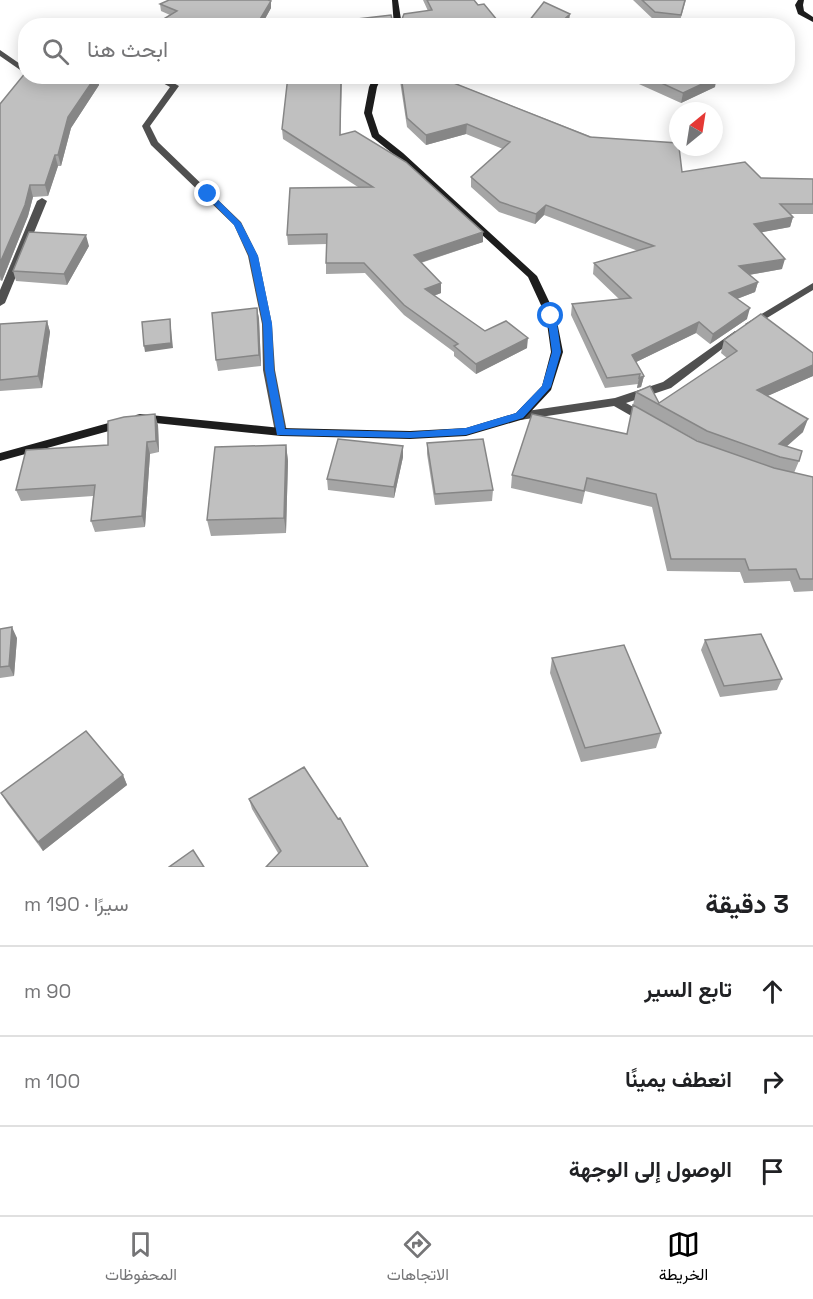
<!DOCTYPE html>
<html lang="ar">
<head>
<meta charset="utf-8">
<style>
	:root { --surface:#fff; --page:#f6f6f6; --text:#202124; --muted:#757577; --line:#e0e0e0; --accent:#000 }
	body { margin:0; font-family:"Space Grotesk",Vazirmatn,sans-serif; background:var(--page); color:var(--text); direction:rtl }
	.compass { position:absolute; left:669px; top:102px; width:54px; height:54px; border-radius:50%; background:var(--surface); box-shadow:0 3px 15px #0003; rotate:30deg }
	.stop { position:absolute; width:18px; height:18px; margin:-14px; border:4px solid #1a73e8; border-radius:50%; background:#fff }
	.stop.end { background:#1a73e8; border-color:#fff; box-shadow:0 2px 6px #0008 }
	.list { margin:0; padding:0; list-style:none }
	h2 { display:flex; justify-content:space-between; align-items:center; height:78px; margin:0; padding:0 24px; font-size:26px }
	h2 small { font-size:20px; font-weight:400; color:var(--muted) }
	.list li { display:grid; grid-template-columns:39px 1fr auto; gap:18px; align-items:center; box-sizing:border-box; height:90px; padding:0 24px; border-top:2px solid var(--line) }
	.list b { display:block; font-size:22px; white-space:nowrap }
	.list em { font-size:20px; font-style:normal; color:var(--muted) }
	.icon { flex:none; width:33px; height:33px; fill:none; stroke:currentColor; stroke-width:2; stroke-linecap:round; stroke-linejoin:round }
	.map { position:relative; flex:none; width:813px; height:867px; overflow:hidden; direction:ltr }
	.search { position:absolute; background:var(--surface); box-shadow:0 3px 15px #0003; left:18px; right:18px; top:18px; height:66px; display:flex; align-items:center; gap:15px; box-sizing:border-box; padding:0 21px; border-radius:24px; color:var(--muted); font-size:22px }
	.sheet { height:348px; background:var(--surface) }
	nav { display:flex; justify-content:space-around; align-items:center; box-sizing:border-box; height:84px; border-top:2px solid var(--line); background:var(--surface); font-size:16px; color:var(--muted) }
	nav a { display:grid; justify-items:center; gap:3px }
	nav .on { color:var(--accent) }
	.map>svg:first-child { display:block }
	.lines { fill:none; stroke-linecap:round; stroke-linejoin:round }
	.street { fill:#505050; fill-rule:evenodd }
	.secondary { fill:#1d1d1d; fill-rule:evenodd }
	.wall { fill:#a5a5a5 }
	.shaded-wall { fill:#868686 }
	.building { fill:#c0c0c0; stroke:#868686; stroke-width:1.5 }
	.route { fill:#1a73e8 }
</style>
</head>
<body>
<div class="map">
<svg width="813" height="867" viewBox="0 0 813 867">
	<rect width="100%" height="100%" fill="#fff"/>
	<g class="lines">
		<path class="street" d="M0,50l26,18v6l-26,-18z
			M150,76h11l18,10 -29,40 8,16 83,80 17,34 14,68 3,46 12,62 -2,3 -4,1 -6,-4 -12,-62 -1,-46 -14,-68 -14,-31 -83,-80 -9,-19 28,-39z
			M42,198l5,3 -42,102 -5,3v-16l37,-89z
			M813,283v7l-59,36 -4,1 -5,-3z
			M735,331l5,3 -1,2 -68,52 -45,15 24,13 2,3 -2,3h-8l-28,-16 -94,14 -6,-4 6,-4 95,-14 48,-16z"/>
		<path class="secondary" d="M392,0h6l4,26h-8z
			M798,0h6l-1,5 1,6 9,6v5l-15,-8 -3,-9z
			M374,76h8l-5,11 -5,26 7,21 24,19 134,123 19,40 7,36 -12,38 -27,29 -58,17 -56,3 -129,-3 -145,-15 -2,-3 2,-3 4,-1 141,14 129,3 56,-3 50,-15 26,-27 9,-34 -5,-36 -18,-39 -131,-120 -25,-20 -8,-24 5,-26z
			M123,419l6,4 -2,3 -127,35v-8z"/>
	</g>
	<path class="wall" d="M423,0h51l4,5 6,-1 18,22h-153v-6l42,-5 1,4h10l2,-5 24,-3z
		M633,0h53l-7,24 -25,-4z
		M271,1v7l-10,18h-109l18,-11 -9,-4 -1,-7z
		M26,76h71l2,9 -28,43 -10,38h-3l-10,30 -15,1 -5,19 -26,65 -2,-1v-176z
		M383,76h138v2l-16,3 -2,-2 -54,2 233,91 79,6 52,1v35h-23l3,3 -3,10 -28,5 20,37 -33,6 9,7 -3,10 -18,7 10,20 -37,25 -14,-11 -60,29 8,14 -3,11 -4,1 1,-4 -33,4 -34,-73 1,-11 47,-5 -26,-25 1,-11 44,-12 -94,-36 -9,9 -36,-12 -28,-25v-10l32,-28 -37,-15 -40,11 -19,-18 -7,-46 -17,-2z
		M631,76h84v11l-34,16 -51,-23z
		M282,129l58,6 143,107 -62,21 20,20v10l-7,3 51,35 42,17 -51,26 -22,-18v-4l-50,-37 -39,-42 -39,1v-11l1,-19 -39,1 -1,-10 71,-48 -75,-48z
		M89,246l-22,39 -51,-4 -3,-10z
		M257,308l2,11 2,47 -43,5 -2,-11z
		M47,321l3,11 -8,56 -42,3v-67z
		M724,340l89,36 -46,20 36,36 -17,14 13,15 -5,12 19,4v114l-19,1 -4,-11 -46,2 -4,-11 -73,-1 -15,-64 -67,-16 -3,13 -71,-16 1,-13 115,-41 70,7 3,1 -67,-37 3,-13 23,11 68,-45 -6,-5z
		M158,425l1,27 -9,2 -5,73 -50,5 -4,-11 2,-25 -72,5 -5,-11 92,-45z
		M427,443l66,47 -1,11 -57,4 -8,-51z
		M286,445l2,16 -2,72 -75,3 -4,-16z
		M403,446v11l-9,41 -66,-8 -1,-11z
		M0,629l17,9 -3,38 -14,2z
		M705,640l77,39 -5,11 -57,7 -19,-47z
		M552,658l109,75 -5,15 -75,14 -31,-89z
		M123,775l4,10 -84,66 -36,-48 -6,-10z
		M249,799l119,68 -90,-14 -26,-44z"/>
	<path class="shaded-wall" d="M271,1v7l-10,18h-5z
		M570,14l-1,8 -3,4h-9z
		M96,76h1l2,9 -28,43 -10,38 -3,-11 10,-38z
		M341,76h1l-2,69v-10z
		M505,76h16v2l-16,3z
		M717,77l-2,10 -34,16 2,-10z
		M467,124l-1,10 -40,11v-10z
		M55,155l3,11 -10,30 -3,-11z
		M30,185l3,12 -5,19 -26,65 -2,-5v-13z
		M546,205l-2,10 -9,9 1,-10z
		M793,217l-3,10 -38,7 2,-10z
		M483,232v10l-70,23 1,-10z
		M86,235l3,11 -22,39 -3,-11z
		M785,259l-3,10 -46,8 3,-11z
		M758,282l-3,10 -29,11 3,-10z
		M441,283v10l-17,6 1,-10z
		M257,308l2,11 2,47 -2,-11z
		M750,308l-3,11 -37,25 3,-10z
		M170,319l3,29 -28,4 -1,-6z
		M47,321l3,11 -8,56 -4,-12z
		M699,322l-3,11 -66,32 2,-10z
		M528,338l-1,10 -51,26v-10z
		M813,365v11l-61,27 5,-13z
		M644,376l-3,11 -4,1 2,-10z
		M155,414l3,11 1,27 -3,-11z
		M808,419l-5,13 -27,24 3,-12z
		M147,442l3,12 -5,73 -3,-11z
		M286,445l2,16 -2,72 -2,-15z
		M403,446v11l-9,41v-11z
		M12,627l5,11 -3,38 -5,-10z
		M123,775l4,10 -84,66 -5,-9z"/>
	<path class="building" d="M169,0h99l3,1 -15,25h-104l25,-15 -17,-7z
		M427,0h47l4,5 6,-1 18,22h-153v-6l42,-5 1,4h10l2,-5 28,-4z
		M642,0h43l-4,15 -26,-3z
		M544,2l26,12 -13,12h-32z
		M26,72v4h70l-28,41 -10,38h-3l-10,30h-15l-5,20 -25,58v-159z
		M288,76h53l-1,59 15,-4 51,31 77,70 -69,23 27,28 -16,6 60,42 21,-10 22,17 -52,26 -22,-18 4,-2 -54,-39 -40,-42h-38l1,-29 -40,1 3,-47 83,-1 -91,-58z
		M401,76h35l154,61 88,6v4h1l3,25 63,-10 16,16 52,1v25h-33l13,13 -39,7 31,35 -46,7 19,16 -29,11 21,15 -37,26 -14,-12 -67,33 12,21 -5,2 1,-4 -33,4 -35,-74 59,-6 -37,-35 60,-17 -108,-41 -10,9 -36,-12 -29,-25 39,-35 -43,-18 -41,11 -19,-17z
		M646,76h69l2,1 -34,16z
		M29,232l57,3 -22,39 -51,-3z
		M257,308l2,47 -43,5 -4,-47z
		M761,314l52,39v12l-56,25 51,29 -29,25 23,7 -3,10 -19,-4 -73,-26 -71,-39 14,-6 9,17 78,-52 -13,-11z
		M170,319l1,24 -27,3 -2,-24z
		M47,321l-9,55 -38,4v-56z
		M633,405l64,36 77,27 39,9v102h-13l-4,-10 -47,1 -4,-11h-74l-15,-65 -69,-16 -3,13 -72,-16 20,-61 95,20z
		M155,414l1,27 -9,1 -5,74 -51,5 4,-36 -79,5 10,-40 82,-5v-24l16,-4z
		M338,439l65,7 -9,41 -67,-8z
		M483,439l10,51 -58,4 -8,-51z
		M286,445l-2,73 -77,2 8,-73z
		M12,627l-3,39 -9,1v-38z
		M761,634l21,45 -58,7 -19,-46z
		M624,645l37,88 -76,15 -33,-90z
		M86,731l37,44 -85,67 -37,-49z
		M304,767l34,52 2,-1 28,49h-102l15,-16 -32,-52z
		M193,850l11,17h-35z"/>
	<path class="route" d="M206,193h5l30,30 17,33 14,68 2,46 11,59 125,3 56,-4 50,-15 26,-27 10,-34 -5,-36 4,-3 5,3 5,36 -10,35 -28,31 -57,17 -56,3 -133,-3 -12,-65 -2,-46 -14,-68 -15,-31 -28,-29z"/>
</svg>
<svg class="compass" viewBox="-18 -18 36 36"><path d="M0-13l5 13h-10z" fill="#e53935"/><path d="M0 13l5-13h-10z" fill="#757577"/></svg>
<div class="stop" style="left:551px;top:316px"></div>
<div class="stop end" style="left:208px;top:194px"></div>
<div class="search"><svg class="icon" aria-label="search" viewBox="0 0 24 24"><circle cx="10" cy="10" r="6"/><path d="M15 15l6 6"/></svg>ابحث هنا</div>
</div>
<section class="sheet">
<h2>3 دقيقة<small>سيرًا · 190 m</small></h2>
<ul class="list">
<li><svg class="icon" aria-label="ahead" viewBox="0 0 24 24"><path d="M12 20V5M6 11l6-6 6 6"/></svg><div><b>تابع السير</b></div><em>90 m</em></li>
<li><svg class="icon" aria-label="right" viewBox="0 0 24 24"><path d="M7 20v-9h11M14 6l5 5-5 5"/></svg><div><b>انعطف يمينًا</b></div><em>100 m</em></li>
<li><svg class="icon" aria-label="arrive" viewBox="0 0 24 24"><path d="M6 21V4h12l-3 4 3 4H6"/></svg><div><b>الوصول إلى الوجهة</b></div></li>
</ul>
</section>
<nav>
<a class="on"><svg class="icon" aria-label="map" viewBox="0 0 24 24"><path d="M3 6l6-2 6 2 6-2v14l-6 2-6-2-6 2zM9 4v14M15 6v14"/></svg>الخريطة</a>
<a><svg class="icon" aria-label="directions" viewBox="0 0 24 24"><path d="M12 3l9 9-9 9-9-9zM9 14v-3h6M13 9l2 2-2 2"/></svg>الاتجاهات</a>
<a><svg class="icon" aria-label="saved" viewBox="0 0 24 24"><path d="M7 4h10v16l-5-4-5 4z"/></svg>المحفوظات</a>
</nav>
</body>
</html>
